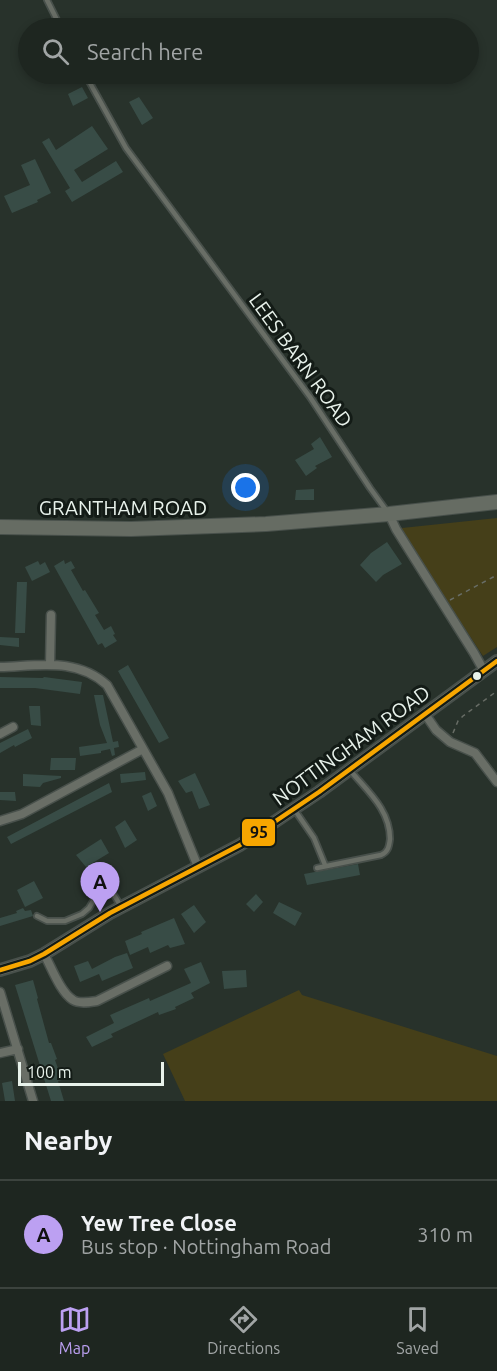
<!DOCTYPE html>
<html lang="en">
<head>
<meta charset="utf-8">
<style>
	:root { --surface:#1e2620; --page:#262e29; --text:#f1f3f6; --muted:#a1a5a5; --line:#3c433e; --accent:#bca0f2 }
	body { margin:0; font-family:Ubuntu,sans-serif; background:var(--page); color:var(--text) }
	.scale { position:absolute; left:18px; bottom:15px; width:146px; box-sizing:border-box; padding-left:6px; border:3px solid #e8f2eb; border-top:0; font-size:16px; line-height:21px; white-space:nowrap; color:#e8f2eb; -webkit-text-stroke:4px #131b16; paint-order:stroke }
	.you { position:absolute; left:246px; top:488px; width:21px; height:21px; margin:-15px; border:4px solid #fff; border-radius:50%; background:#1a73e8; box-shadow:0 0 0 9px #1a73e833 }
	.badge { display:grid; place-items:center; width:39px; height:39px; border-radius:50%; background:var(--accent); color:#111; font-size:20px; font-weight:700 }
	.pin { position:absolute; translate:-50% -50px; filter:drop-shadow(0 2px 3px #0008) }
	.pin::after { content:''; position:absolute; top:32px; width:21px; height:18px; background:inherit; clip-path:polygon(0 0,100% 0,50% 100%) }
	.list { margin:0; padding:0; list-style:none }
	h2 { display:flex; justify-content:space-between; align-items:center; height:78px; margin:0; padding:0 24px; font-size:26px }
	h2 small { font-size:20px; font-weight:400; color:var(--muted) }
	.list li { display:grid; grid-template-columns:39px 1fr auto; gap:18px; align-items:center; box-sizing:border-box; height:108px; padding:0 24px; border-top:2px solid var(--line) }
	.list b { display:block; font-size:22px; white-space:nowrap }
	.list p { margin:0; font-size:20px; white-space:nowrap; color:var(--muted) }
	.list em { font-size:20px; font-style:normal; color:var(--muted) }
	.icon { flex:none; width:33px; height:33px; fill:none; stroke:currentColor; stroke-width:2; stroke-linecap:round; stroke-linejoin:round }
	.map { position:relative; flex:none; width:497px; height:1101px; overflow:hidden }
	.search { position:absolute; background:var(--surface); box-shadow:0 3px 9px #0003; left:18px; right:18px; top:18px; height:66px; display:flex; align-items:center; gap:15px; box-sizing:border-box; padding:0 21px; border-radius:33px; color:var(--muted); font-size:22px }
	.sheet { height:186px; background:var(--surface) }
	nav { display:flex; justify-content:space-around; align-items:center; box-sizing:border-box; height:84px; border-top:2px solid var(--line); background:var(--surface); font-size:16px; color:var(--muted) }
	nav a { display:grid; justify-items:center; gap:3px }
	nav .on { color:var(--accent) }
	.map>svg:first-child { display:block }
	.green { fill:#453f19 }
	.building { fill:#384c46 }
	.lines { fill:none; stroke-linecap:round; stroke-linejoin:round }
	.service-casing { stroke:#48504b; stroke-width:8 }
	.minor-casing { stroke:#48504b; stroke-width:11 }
	.tertiary-casing { stroke:#48504b; stroke-width:14 }
	.trunk-casing { stroke:#48504b; stroke-width:16 }
	.path { stroke:#686d66; stroke-width:1.5; stroke-dasharray:4.5 4.5; stroke-linecap:butt }
	.service { stroke:#696e66; stroke-width:4.5 }
	.minor { stroke:#696e66; stroke-width:8 }
	.tertiary { stroke:#696e66; stroke-width:10 }
	.trunk { stroke:#666c63; stroke-width:14 }
	.bus-1-casing { stroke:#131b16; stroke-width:9 }
	.bus-1 { stroke:#f7a600; stroke-width:4.5 }
	.bus-dot { fill:#e8f2eb; stroke:#131b16; stroke-width:2 }
	.labels { text-anchor:middle; dominant-baseline:central; stroke-width:6; stroke-linejoin:round; paint-order:stroke }
	.street-label { font-size:20px; fill:#e8f2eb; stroke:#131b16 }
	.line-badge { stroke:#131b16; stroke-width:2 }
	.pale-badge-label { font-size:16px; text-anchor:middle; font-weight:bold; fill:#111 }
</style>
</head>
<body>
<div class="map">
<svg width="497" height="1101" viewBox="0 0 497 1101">
	<rect width="100%" height="100%" fill="#28322b"/>
	<path class="green" d="M497,518v129l-14,9 -78,-118 -3,-10z
		M299,990l3,5 195,61v45h-312l-22,-47z"/>
	<path class="building" d="M82,87l6,11 -15,8 -5,-12z
		M139,97l14,21 -11,7 -13,-23z
		M92,126l16,23 -34,21 8,12 34,-21 7,11 -51,30 -7,-11 5,-3 -28,-46 7,-4 7,12z
		M35,159l16,34 -14,7 1,2 -26,11 -8,-17 26,-11 -9,-20z
		M320,437l12,20 -17,9 2,2 -11,8 -11,-16 19,-11 -3,-5z
		M314,489v11h-19l1,-10z
		M387,542l15,22 -19,11 -7,7 -16,-17 11,-12z
		M64,560l1,4 6,-3 4,7 -4,2 12,21 2,-1 14,23 -4,2 9,15 7,-4 4,8 -2,1 4,6 -12,7 -3,-5 -4,2 -44,-79z
		M38,561l2,4 5,-3 5,10 -18,9 -7,-14z
		M17,582h10l-2,51h-10z
		M0,637l19,1v9l-19,-2z
		M128,665l41,73 -10,5 -41,-72z
		M0,677l43,1 1,-1 38,5 -2,12 -45,-6h-35z
		M94,695h9l10,47 5,-1 1,6 -5,1 1,7 -3,1 -2,-7 -9,2v2l-21,3 -1,-9 28,-4 -7,-18z
		M29,706h11l1,20 -10,-1z
		M28,729l4,9 -17,9 -1,-2 -14,8v-10z
		M51,758h25l-1,12h-25z
		M145,772l1,8 -25,3 -1,-9z
		M195,773l15,32 -11,4 -7,-18 -6,2 -8,-12z
		M23,774l38,2v2l-18,5 -3,4 -17,-1z
		M109,783l3,9 -101,52 -4,-7z
		M0,792h15l1,9 -16,-1z
		M151,792l6,14 -9,5 -6,-15z
		M125,820l12,20 -12,8 -10,-21z
		M101,839l8,14 -23,14 -10,-12z
		M358,864l2,11 -53,10 -3,-11z
		M34,881l9,17 -18,9 -8,-17z
		M256,894l7,8 -9,10 -8,-8z
		M279,902l23,11 -7,13 -22,-13z
		M194,905l12,17 -12,11 -13,-19z
		M23,908l2,3 6,-1 2,6 -33,10v-8l17,-5 -1,-2z
		M174,918l11,26 -15,4 -2,-3 -18,8 -2,-6 -18,8 -5,-14 17,-7 -1,-2z
		M127,953l6,15 -31,13 -3,-7 -19,8 -6,-16 14,-5 4,8 23,-12z
		M201,962l9,21 -19,10 3,5 -19,9 1,2 -17,6 -1,-3 -47,22 2,3 -21,10 -6,-10 28,-14 -4,-8 39,-17 1,3 41,-18 -7,-14z
		M246,970l1,17 -23,2 -2,-18z
		M33,980l5,18 -1,1 12,44h2l6,16 -2,1 7,20 -4,1 6,20h-13l-36,-116z
		M12,1081l3,20h-10l-3,-18z"/>
	<g class="lines">
		<g class="service-casing">
			<path id="service" d="M47,0l14,28
				M85,74l41,74 184,249 60,91 16,22
				M294,809l20,29 11,27
				M317,868l64,-13c7,-3 8,-8 9,-16 0,-30 -23,-48 -41,-70
				M37,916l10,5h18l17,-7 7,-6 11,-19c13,-1 15,8 21,18"/>
		</g>
		<g class="minor-casing">
			<path id="minor" d="M389,514l7,15 78,124 10,18
				M50,665l1,-50
				M0,667c38,-1 76,-10 107,18l61,108 30,74
				M425,714l11,16 14,12 25,11 22,29
				M0,734l13,-7
				M0,821l22,-7 121,-65
				M44,954c7,12 16,38 29,46 6,4 17,2 24,1l70,-35
				M0,992l33,109
				M0,1053l18,-4"/>
		</g>
		<g class="tertiary-casing">
			<path id="tertiary" d="M0,970l30,-9 14,-7 66,-41 130,-68 79,-53 178,-131"/>
		</g>
		<g class="trunk-casing">
			<path id="trunk" d="M0,527l131,2 135,-5 123,-10 108,-12"/>
		</g>
		<path class="path" d="M450,600l47,-25
			M453,733l5,-12 5,-5 34,-25"/>
		<use href="#service" class="service"/>
		<use href="#minor" class="minor"/>
		<use href="#tertiary" class="tertiary"/>
		<use href="#trunk" class="trunk"/>
		<g class="bus-1-casing">
			<path id="bus-1" d="M0,970l30,-9 14,-7 66,-41 130,-68 79,-53 178,-131"/>
		</g>
		<use href="#bus-1" class="bus-1"/>
	</g>
	<circle class="bus-dot" cx="477" cy="676" r="5"/>
	<g class="labels">
		<g class="street-label">
			<text transform="translate(301 360) rotate(54)">LEES BARN ROAD</text>
			<text x="123" y="507">GRANTHAM ROAD</text>
			<text transform="translate(351 745) rotate(-36)">NOTTINGHAM ROAD</text>
		</g>
	</g>
	<rect class="line-badge" x="241" y="818" width="35" height="29" rx="6" fill="#f7a600"/>
	<g class="pale-badge-label">
		<text x="259" y="838">95</text>
	</g>
</svg>
<div class="scale">100 m</div>
<div class="you"></div>
<div class="pin badge" style="left:100px;top:912px">A</div>
<div class="search"><svg class="icon" aria-label="search" viewBox="0 0 24 24"><circle cx="10" cy="10" r="6"/><path d="M15 15l6 6"/></svg>Search here</div>
</div>
<section class="sheet">
<h2>Nearby<small></small></h2>
<ul class="list">
<li><span class="badge">A</span><div><b>Yew Tree Close</b><p>Bus stop · Nottingham Road</p></div><em>310 m</em></li>
</ul>
</section>
<nav>
<a class="on"><svg class="icon" aria-label="map" viewBox="0 0 24 24"><path d="M3 6l6-2 6 2 6-2v14l-6 2-6-2-6 2zM9 4v14M15 6v14"/></svg>Map</a>
<a><svg class="icon" aria-label="directions" viewBox="0 0 24 24"><path d="M12 3l9 9-9 9-9-9zM9 14v-3h6M13 9l2 2-2 2"/></svg>Directions</a>
<a><svg class="icon" aria-label="saved" viewBox="0 0 24 24"><path d="M7 4h10v16l-5-4-5 4z"/></svg>Saved</a>
</nav>
</body>
</html>
